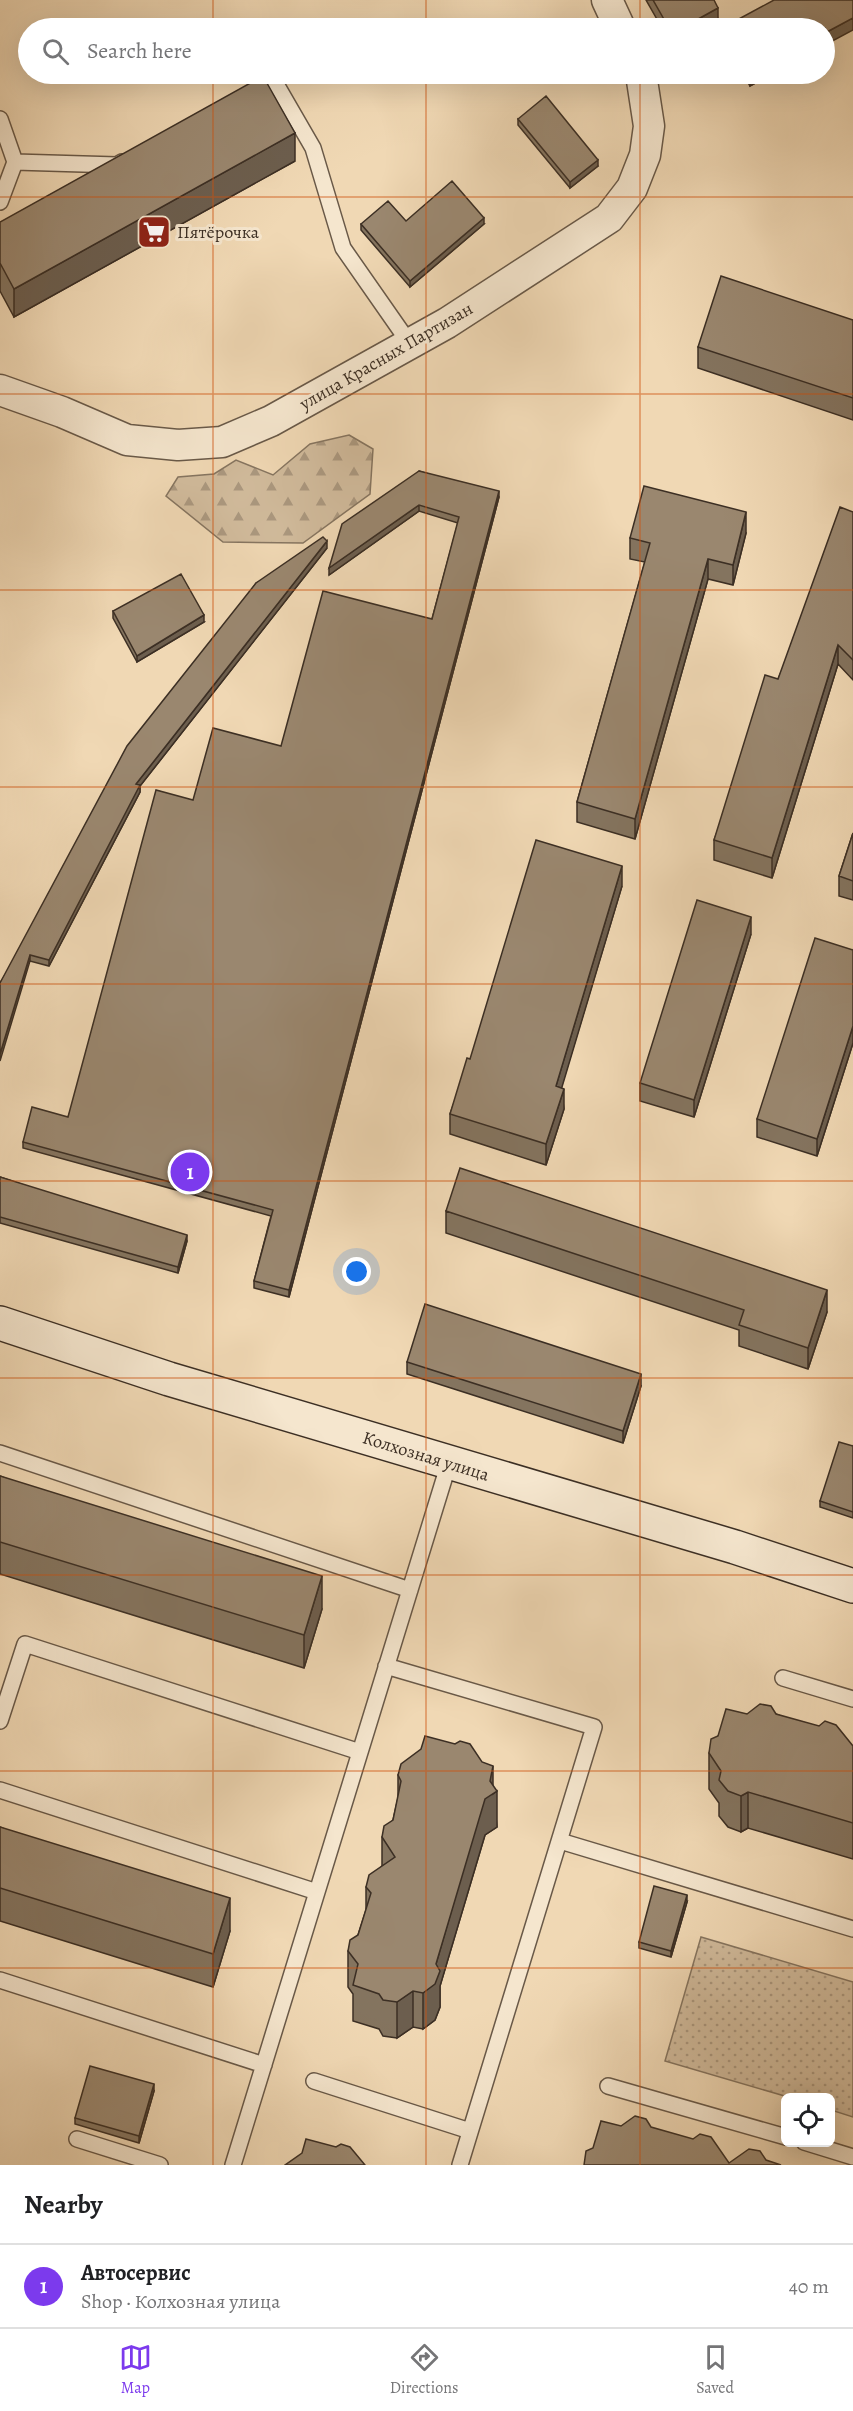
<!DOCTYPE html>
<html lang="en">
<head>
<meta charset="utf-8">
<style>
	:root { --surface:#fff; --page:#f6f6f6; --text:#202124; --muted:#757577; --line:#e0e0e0; --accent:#7c3aed }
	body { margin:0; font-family:Alegreya,serif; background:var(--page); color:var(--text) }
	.controls { position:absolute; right:18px; bottom:18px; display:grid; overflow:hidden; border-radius:9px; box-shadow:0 6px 24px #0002 }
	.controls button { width:54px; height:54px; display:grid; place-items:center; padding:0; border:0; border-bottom:2px solid var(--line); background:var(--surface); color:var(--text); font:30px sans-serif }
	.you { position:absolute; left:357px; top:1272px; width:21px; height:21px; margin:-15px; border:4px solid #fff; border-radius:50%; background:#1a73e8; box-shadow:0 0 0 9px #1a73e833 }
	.badge { display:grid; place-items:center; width:39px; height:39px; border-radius:50%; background:var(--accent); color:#fff; font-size:20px; font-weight:700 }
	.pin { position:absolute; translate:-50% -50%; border:3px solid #fff; box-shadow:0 2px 6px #0006 }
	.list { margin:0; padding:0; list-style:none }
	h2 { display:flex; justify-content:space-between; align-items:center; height:78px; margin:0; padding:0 24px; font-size:26px }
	h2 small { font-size:20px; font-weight:400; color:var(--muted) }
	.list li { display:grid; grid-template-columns:39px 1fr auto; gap:18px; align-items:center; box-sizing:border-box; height:84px; padding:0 24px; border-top:2px solid var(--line) }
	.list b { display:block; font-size:22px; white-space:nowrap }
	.list p { margin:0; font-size:20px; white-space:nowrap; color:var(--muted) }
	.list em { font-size:20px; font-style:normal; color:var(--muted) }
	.icon { flex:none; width:33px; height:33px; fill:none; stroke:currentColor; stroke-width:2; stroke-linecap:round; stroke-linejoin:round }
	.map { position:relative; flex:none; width:853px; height:2165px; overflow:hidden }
	.search { position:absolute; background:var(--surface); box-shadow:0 6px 24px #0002; left:18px; right:18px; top:18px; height:66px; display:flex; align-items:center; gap:15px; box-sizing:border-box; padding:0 21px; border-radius:33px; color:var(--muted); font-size:22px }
	.sheet { height:162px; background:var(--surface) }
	nav { display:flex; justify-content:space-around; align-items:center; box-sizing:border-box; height:84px; border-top:2px solid var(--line); background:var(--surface); font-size:16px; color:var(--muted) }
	nav a { display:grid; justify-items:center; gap:3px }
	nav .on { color:var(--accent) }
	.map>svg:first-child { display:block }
	.forest { fill:url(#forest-firs); stroke:#867560; stroke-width:1.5 }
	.park { fill:url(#park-dots); stroke:#867560; stroke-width:1.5 }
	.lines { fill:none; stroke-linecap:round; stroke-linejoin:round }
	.service-casing { stroke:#695948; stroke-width:18 }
	.minor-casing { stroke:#695948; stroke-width:33 }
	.secondary-casing { stroke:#3c2f24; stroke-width:36 }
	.service { stroke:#f5e6ce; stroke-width:15 }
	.minor { stroke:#f5e6ce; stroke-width:30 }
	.secondary { stroke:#f5e6ce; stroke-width:33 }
	.wall { fill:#84745f; stroke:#3c2f24; stroke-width:1.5 }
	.shaded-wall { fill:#6c5e4e; stroke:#3c2f24; stroke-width:1.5 }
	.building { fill:#9a876f; stroke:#3c2f24; stroke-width:1.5 }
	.grid { fill:none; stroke:#ce5310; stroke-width:1.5; stroke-opacity:0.55 }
	.labels { text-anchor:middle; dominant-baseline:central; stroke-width:6; stroke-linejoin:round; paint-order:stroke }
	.poi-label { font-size:18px; fill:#3c2f24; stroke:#f5e6ce; text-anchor:start }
	.street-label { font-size:18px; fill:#3c2f24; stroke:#f5e6ce }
</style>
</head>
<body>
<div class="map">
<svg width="853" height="2165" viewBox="0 0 853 2165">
	<defs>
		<pattern id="forest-firs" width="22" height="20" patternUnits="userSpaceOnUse" patternTransform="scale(1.5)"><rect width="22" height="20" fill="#d1bb9c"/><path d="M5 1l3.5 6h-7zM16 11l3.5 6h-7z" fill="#ab987f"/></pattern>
		<pattern id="park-dots" width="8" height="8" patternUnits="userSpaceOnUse" patternTransform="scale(1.5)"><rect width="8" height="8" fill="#d1bb9c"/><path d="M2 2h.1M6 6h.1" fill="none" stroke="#ab987f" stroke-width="1.8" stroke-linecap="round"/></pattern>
	</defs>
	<rect width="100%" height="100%" fill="#f0d8b4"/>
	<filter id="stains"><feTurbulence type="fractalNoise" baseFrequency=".00333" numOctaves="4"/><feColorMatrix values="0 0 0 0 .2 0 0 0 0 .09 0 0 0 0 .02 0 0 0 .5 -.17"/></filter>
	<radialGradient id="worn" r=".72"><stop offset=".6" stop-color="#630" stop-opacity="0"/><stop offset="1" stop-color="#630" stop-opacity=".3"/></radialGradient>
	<path class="forest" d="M349,435l24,14 -3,45 -67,49 -80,-1 -57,-46 12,-19 36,-3 22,-14 37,15 37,-31z"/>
	<path class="park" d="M701,1937l152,45v135l-22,-7 -1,-12 -42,-1 -123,-36z"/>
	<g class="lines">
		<g class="service-casing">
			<path id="service" d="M253,96l23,-12 37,64 30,100 67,96
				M0,119l15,43 -15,40
				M15,162l102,3 5,-3
				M0,1453l410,137
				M386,1666l208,61 -134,438
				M783,1678l70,21
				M0,1721l25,-77 335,108
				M0,1790l317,102
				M560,1841l293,88
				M0,1980l264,85
				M314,2081l156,50
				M608,2086l178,51
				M77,2139l83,26
				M804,2142l49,15
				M233,2165l216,-702"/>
		</g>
		<g class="minor-casing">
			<path id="minor" d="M607,0l13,28
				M0,390l62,22 65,28 51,5 44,-3 49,-21 176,-98 162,-105 23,-30 13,-33 4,-29 -8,-52"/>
		</g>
		<g class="secondary-casing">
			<path id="secondary" d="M0,1323l169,56 566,168 118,39"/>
		</g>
		<use href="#service" class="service"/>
		<use href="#minor" class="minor"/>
		<use href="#secondary" class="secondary"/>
	</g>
	<path class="wall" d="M646,0h68l4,20 -14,8h-42z
		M743,74h29l-22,12z
		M518,119l80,47 -28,22 -52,-63z
		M295,161l-281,156 -14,-26v-69z
		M406,221l78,3 -74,63 -49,-57v-6z
		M853,320v100l-155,-52v-21z
		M419,471l80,26 -210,800 -35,-9v-7l17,-65 -248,-68v-6l45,-25 125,-317 88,-54 151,-127 26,-96 -39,-12 -90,64z
		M853,512v168l-15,-16 -66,214 -58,-18v-20l64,-161z
		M746,533l-13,52 -25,-6 -73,260 -58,-17v-20l68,-240 -15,-3v-21z
		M327,548l-187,238v6l-91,174 -19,-5 -30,22 256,-400z
		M113,611l91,11 -67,40 -24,-44z
		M853,833v67l-14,-4v-20z
		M622,886l-61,202 3,21 -18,56 -96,-31v-20l20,-55z
		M751,934l-57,183 -54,-16v-18z
		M853,950v93l-36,113 -60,-19v-18z
		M0,1177l187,64 -9,32 -178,-50z
		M446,1211l381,101 -19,57 -69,-23v-16l-293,-97z
		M407,1362l234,24 -18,57 -216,-69z
		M853,1446v72l-33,-11v-6z
		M0,1476l322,133 -18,59 -304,-94z
		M747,1714h29l77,32v113l-105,-31 -7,4 -13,-5 -9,-11v-13l-10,-14v-36l9,-17z
		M398,1775l95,11 4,41 -12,8 -45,151v21l-5,13 -12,9 -10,-2 -16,11 -14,-2 -4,-7 -26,-8v-27l-5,-7v-36l10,-16 8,-25v-23l16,-21v-29l11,-17 5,-22z
		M0,1827l230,104 -17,56 -213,-66z
		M687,1902l-16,55 -32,-9v-6z
		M154,2091l-15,52 -64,-19v-6z"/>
	<path class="shaded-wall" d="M718,8v12l-14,8h-22z
		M853,18v12l-28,15v-12z
		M750,74h22l-22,12z
		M295,133v28l-281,156v-28z
		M598,160v6l-28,22v-6z
		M484,218v6l-74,63v-6z
		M499,491v6l-210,800v-7z
		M419,505v6l-90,64v-7z
		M746,512v21l-13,52v-20z
		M327,541v7l-187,238v6l-91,174v-6l87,-176z
		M708,559v20l-73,260v-20z
		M204,615v7l-67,40v-6z
		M838,645v19l-66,214v-20z
		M622,866v20l-66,221v-21z
		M751,917v17l-57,183v-17z
		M30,955v6l-30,100v-7z
		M853,1026v17l-36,113v-17z
		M564,1089v20l-18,56v-21z
		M187,1235v6l-9,32v-6z
		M827,1290v22l-19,57v-21z
		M641,1374v12l-18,57v-12z
		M322,1576v33l-18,59v-33z
		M493,1766v28l4,-3v36l-12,8 -45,151v21l-5,13 -12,9v-36l13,-29z
		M748,1792v36l-7,4v-36z
		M687,1895v7l-16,55v-6z
		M230,1898v33l-17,56v-33z
		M413,1991v36l-16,11v-36z
		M154,2084v7l-15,52v-7z"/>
	<path class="building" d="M653,0h61l4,8 -36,20h-13z
		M774,0h79v18l-28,15v-5h-100l-1,-1z
		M263,76l32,57 -281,156 -14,-26v-41z
		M546,96l52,64 -28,22 -52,-63z
		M452,181l32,37 -74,63 -49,-57 27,-23 18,20z
		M721,276l132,44v78l-155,-51z
		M419,471l80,20 -210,799 -35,-9 19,-71 -250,-68 9,-35 36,10 88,-327 37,10 20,-72 68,18 42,-155 109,28 27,-102 -40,-12 -90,63 13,-44z
		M644,486l102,26 -13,53 -25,-6 -73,260 -58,-17 73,-259 -20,-5z
		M840,507l13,5v148l-15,-15 -66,213 -58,-18 51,-165 13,4z
		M323,537l4,4 -191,243 4,1 -91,175 -19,-5 -30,99v-71l127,-237 129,-163z
		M181,574l23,41 -67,41 -24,-45z
		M853,833v48l-14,-5z
		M536,840l86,26 -66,220 8,3 -18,55 -96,-30 17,-56 3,1z
		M697,900l54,17 -57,183 -54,-17z
		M815,938l38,12v76l-36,113 -60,-20z
		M460,1168l367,122 -19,58 -69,-23 5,-15 -298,-99z
		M0,1177l187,58 -9,32 -178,-50z
		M425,1304l216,70 -18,57 -216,-69z
		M839,1442l14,4v66l-33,-11z
		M0,1476l322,100 -18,59 -304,-93z
		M760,1704l11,2 5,8 43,12 6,-5 11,4 17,21v77l-105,-31 -7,4 -13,-5 -9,-11 2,-9 -12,-18 2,-14 7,-3 8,-27 21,5z
		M425,1736l30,8 5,-3 10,3 12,18 11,4 -3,15 7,10 -12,8 -49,165 4,7 -5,13 -12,9 -10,-2 -16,11 -14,-2 -4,-6 -26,-9 5,-21 -10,-13 2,-11 8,-5 13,-42 -5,-6 3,-12 26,-18 -13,-20 2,-11 9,-6 8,-39 -3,-6 3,-11 20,-15z
		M0,1827l230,71 -17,56 -213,-66z
		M654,1886l33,9 -16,56 -32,-9z
		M90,2066l64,18 -15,52 -64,-18z
		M635,2116l11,3 5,8 42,12 7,-5 11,3 18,26 20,-14 11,2 6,9 15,5h-197l2,-14 7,-3 8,-27 20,5z
		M306,2139l30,8 5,-3 9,3 15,18h-80l17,-12z"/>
	<path class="grid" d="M213,0v28M426,0v28M640,0v28M213,74v2091M426,74v2091M640,74v2091M0,197h853M0,394h853M0,590h853M0,787h853M0,984h853M0,1181h853M0,1378h853M0,1575h853M0,1771h853M0,1968h853"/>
	<defs>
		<g id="supermarket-square" transform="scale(1.725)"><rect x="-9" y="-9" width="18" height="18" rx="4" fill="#8f2418" stroke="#f5e6ce"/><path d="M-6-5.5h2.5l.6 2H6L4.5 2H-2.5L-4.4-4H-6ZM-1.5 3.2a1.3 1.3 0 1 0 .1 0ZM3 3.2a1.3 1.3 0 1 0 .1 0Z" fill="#fff"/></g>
	</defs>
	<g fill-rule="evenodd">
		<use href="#supermarket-square" x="154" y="232"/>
	</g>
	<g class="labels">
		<g class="poi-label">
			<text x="177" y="232">Пятёрочка</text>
		</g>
		<g class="street-label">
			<text transform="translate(386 356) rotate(-30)">улица Красных Партизан</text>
			<text transform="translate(426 1456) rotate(17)">Колхозная улица</text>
		</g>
	</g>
	<rect width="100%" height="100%" filter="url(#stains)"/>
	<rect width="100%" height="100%" fill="url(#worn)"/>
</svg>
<div class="controls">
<button><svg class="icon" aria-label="locate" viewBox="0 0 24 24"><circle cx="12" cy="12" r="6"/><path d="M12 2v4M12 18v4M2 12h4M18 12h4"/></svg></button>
</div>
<div class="you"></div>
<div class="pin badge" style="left:190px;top:1172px">1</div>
<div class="search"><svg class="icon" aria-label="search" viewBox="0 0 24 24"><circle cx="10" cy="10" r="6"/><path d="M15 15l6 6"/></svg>Search here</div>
</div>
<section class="sheet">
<h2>Nearby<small></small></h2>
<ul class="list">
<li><span class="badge">1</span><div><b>Автосервис</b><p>Shop · Колхозная улица</p></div><em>40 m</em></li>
</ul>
</section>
<nav>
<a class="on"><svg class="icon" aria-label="map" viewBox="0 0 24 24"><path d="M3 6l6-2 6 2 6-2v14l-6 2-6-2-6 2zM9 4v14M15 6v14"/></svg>Map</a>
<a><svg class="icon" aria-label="directions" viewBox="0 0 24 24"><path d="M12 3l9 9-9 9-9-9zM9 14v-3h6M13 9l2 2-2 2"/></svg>Directions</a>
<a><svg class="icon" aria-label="saved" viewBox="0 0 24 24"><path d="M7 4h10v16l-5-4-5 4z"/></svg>Saved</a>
</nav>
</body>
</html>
